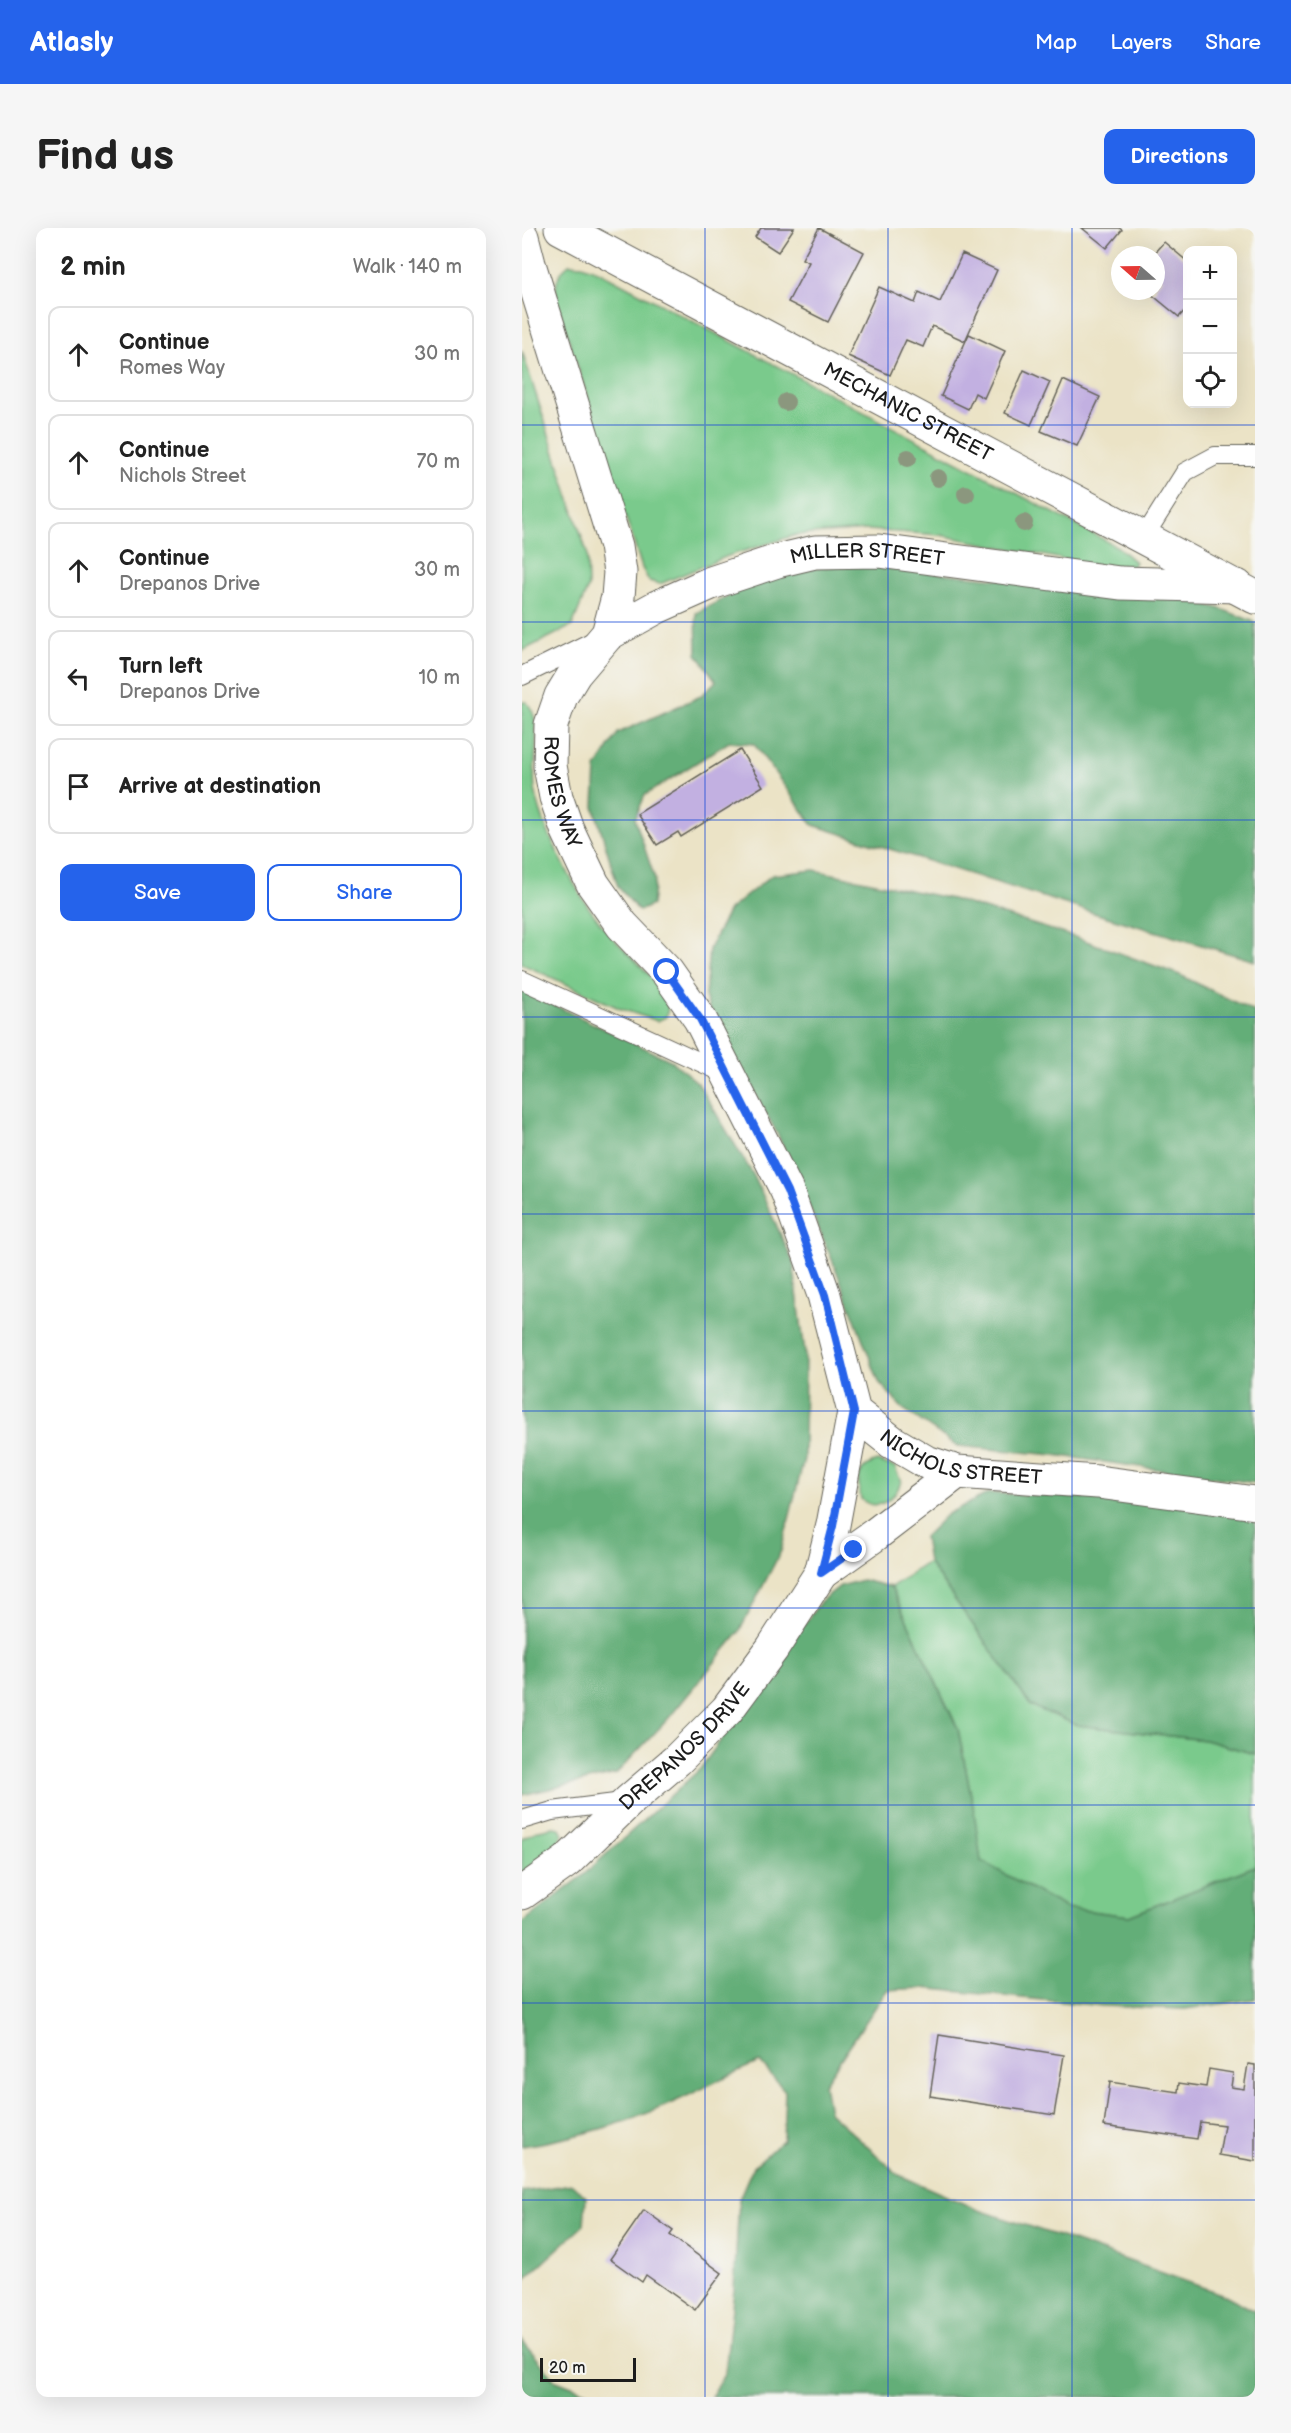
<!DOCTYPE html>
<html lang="en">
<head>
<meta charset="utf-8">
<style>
	:root { --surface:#fff; --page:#f6f6f6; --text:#222; --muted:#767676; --line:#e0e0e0; --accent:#2563eb }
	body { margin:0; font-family:"Balsamiq Sans",sans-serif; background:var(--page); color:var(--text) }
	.controls { position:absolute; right:18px; top:18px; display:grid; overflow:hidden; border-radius:12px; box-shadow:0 6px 24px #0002 }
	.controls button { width:54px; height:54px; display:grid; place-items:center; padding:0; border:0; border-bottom:2px solid var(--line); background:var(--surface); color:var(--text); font:30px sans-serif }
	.compass { position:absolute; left:589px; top:18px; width:54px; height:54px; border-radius:50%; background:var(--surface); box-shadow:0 6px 24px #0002; rotate:290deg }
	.scale { position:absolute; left:18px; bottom:15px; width:96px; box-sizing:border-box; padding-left:6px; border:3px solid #1c1c1c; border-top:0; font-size:16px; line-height:21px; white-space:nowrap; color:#1c1c1c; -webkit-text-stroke:4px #f6f6f2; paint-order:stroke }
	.stop { position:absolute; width:18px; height:18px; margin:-14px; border:4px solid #2563eb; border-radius:50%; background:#fff }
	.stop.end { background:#2563eb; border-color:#fff; box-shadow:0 2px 6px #0008 }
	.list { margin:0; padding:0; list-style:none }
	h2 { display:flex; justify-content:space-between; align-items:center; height:78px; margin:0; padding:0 24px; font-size:26px }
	h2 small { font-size:20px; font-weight:400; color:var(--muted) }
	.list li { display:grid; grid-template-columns:39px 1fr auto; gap:18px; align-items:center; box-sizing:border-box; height:96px; margin:0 12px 12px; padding:0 12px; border:2px solid var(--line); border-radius:12px }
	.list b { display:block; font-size:22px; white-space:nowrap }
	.list p { margin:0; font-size:20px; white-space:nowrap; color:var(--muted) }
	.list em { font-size:20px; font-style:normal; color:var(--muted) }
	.actions { display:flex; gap:12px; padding:18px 24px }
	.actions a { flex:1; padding:14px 0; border:2px solid var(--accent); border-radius:12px; text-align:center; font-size:21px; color:var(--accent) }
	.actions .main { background:var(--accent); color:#fff }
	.icon { flex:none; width:33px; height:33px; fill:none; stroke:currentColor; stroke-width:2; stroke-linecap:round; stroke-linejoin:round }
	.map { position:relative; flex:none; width:733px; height:2169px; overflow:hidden; border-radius:12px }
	header { display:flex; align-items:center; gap:36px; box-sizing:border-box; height:84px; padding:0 30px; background:var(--accent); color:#fff }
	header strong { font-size:28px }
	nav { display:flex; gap:33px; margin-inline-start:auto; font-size:21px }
	.intro { display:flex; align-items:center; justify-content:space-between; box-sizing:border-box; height:144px; padding:0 36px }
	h1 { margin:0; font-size:42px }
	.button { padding:15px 27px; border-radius:12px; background:var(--accent); color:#fff; font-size:21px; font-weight:700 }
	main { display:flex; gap:36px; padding:0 36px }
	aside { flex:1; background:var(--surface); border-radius:12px; box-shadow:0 6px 24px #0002 }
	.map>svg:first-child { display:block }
	.green { fill:#7aca8c; stroke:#4b7354; stroke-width:1.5 }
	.forest { fill:#63ae78; stroke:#40654a; stroke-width:1.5 }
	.building { fill:#c2b0e1 }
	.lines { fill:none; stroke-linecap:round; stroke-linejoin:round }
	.service-casing { stroke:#646258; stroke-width:20 }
	.minor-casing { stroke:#646258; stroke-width:35 }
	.primary-casing { stroke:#646258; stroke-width:35 }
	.service { stroke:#fff; stroke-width:18 }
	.minor { stroke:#fff; stroke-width:33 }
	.primary { stroke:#fff; stroke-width:33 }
	.tree { fill:#8b977e }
	.route { stroke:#2563eb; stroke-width:8 }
	.grid { fill:none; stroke:#1d4ed8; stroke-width:1.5; stroke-opacity:0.55 }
	.labels { text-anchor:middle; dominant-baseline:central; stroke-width:4.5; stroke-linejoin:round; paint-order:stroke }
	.street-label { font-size:20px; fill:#1c1c1c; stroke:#f6f6f2 }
</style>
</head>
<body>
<header>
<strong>Atlasly</strong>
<nav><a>Map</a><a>Layers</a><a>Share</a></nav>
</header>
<div class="intro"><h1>Find us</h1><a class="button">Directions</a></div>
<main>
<aside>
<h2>2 min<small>Walk · 140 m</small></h2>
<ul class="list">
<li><svg class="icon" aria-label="ahead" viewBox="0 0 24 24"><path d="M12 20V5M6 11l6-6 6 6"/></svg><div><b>Continue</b><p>Romes Way</p></div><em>30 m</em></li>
<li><svg class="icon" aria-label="ahead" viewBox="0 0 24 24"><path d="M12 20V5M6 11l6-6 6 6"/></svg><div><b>Continue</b><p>Nichols Street</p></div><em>70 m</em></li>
<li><svg class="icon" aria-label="ahead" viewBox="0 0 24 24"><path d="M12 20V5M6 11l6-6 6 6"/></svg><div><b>Continue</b><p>Drepanos Drive</p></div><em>30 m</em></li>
<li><svg class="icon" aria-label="left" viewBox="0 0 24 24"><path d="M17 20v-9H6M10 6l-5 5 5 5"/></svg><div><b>Turn left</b><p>Drepanos Drive</p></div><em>10 m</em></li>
<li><svg class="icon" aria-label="arrive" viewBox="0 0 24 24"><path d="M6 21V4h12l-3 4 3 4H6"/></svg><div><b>Arrive at destination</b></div></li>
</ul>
<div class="actions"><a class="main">Save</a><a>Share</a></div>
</aside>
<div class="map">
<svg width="733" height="2169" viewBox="0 0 733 2169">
	<rect width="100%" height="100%" fill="#f6f6f2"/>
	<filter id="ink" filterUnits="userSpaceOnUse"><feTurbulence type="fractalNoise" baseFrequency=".0167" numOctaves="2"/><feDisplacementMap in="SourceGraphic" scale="12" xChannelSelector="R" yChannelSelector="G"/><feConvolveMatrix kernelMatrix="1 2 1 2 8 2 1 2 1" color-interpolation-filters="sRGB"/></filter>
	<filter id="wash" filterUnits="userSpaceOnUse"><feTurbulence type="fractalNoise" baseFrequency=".008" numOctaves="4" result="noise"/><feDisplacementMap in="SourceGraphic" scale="24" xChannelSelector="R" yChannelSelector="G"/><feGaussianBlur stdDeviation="1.35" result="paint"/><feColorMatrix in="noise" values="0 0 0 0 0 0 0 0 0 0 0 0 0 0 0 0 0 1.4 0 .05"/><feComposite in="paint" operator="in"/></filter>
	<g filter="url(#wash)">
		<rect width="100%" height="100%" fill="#ebe3c6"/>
		<path class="green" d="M47,36l13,1 16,6 520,276 17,15 -3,5 -9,4 -183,-36 -72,-5 -72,5 -68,21 -68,28 -11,-3 -7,-13 -85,-266c-2,-16 -2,-27 12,-38z
			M0,123l65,202 1,34 -16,39 -50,25z
			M0,474h4c19,17 5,62 9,87 6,34 22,63 38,93 10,19 25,39 39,55 18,19 42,39 54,62 3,6 2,12 0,18l-9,4 -36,-12 -99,-45z
			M355,1233l18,6 6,15c-6,17 -24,31 -40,17 -4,-19 -5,-31 16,-38z
			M406,1334l103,144 46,19 128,15 50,14v112l-126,50 -63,-8 -86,-47 -6,-50 -16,-82 -67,-142z
			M31,1599l7,1 3,6c-8,19 -24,28 -41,39v-35l17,-8z"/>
		<path class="forest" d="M325,336l332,33 42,12 34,13v339l-158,-47 -284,-89 -59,-81 -25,-2 -84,53 -10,24 20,60 -3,26 -13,6 -21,-24 -24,-80 2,-39 22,-35 83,-37 15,-15 -19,-27 -1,-41 75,-39z
			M292,642l138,29 126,39 102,37 75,37v471l-201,-28 -97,-9 -55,-38 -23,-26 -46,-120 -55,-127 -65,-115 -8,-24 4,-47 20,-39 43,-35z
			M0,762l150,71 26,22 56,93 39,86 12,90 -1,107 -23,92 -43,83 -70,85 -52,55 -94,21z
			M467,1265l151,7 115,18v236l-50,-14 -128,-15 -46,-19 -103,-144 -4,-25 23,-23z
			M340,1352l29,7 67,142 16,82 7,50 85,47 63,8 126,-50v133l-70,10 -82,-3 -181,-18 -35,2 -63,94 5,28 70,63 77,34 94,31 157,56 28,15v86h-544l14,-24 9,-84 5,-90 14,-32 30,-27 2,-49 -25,-29c-27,10 -50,23 -75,35 -51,24 -108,41 -163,49v-223l58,-45 120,-109 121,-168 19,-15z
			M50,1956l14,13 -2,28 -57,52 -5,10v-95z
			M0,2112l32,39 46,18h-69l-9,-8z"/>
		<g id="blocks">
			<path class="building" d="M239,0h33l-16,24 -23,-15z
				M297,0l45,24 -36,70 -40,-20 21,-40 -7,-3z
				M560,0h37l3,2 -15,18z
				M642,14l24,20v45l-9,10 -29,-24 6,-2v-5l6,-7 -6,-5v-19h-4z
				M440,26l35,16 -32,71 -33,-15 -9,21 -17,-7 -16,35 -42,-19 31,-69 36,16 4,-11 21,10z
				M447,106l36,17 -21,47 -9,-5 -7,16 -27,-13z
				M502,142l26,12 -19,43 -26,-12z
				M541,152l37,17 -23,49 -36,-15z
				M218,522l23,36 -82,51 -3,-5 -21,13 -20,-31z
				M417,1807l125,20 -10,60 -124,-19z
				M726,1836l7,1v96l-36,-6 5,-30 -24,-3 -3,17 -93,-13 6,-44 68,10 1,-9 27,4 3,-18 24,4 -2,14 13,2z
				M122,1982l29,21 -3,4 52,38 -27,37 -49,-35 -4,7 -32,-23z"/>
		</g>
	</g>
	<g filter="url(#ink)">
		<use href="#blocks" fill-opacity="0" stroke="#646258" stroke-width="1.5"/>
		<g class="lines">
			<g class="service-casing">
				<path id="service" d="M622,309l41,-65 30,-16h40
					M0,448l71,-35
					M0,752l204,94
					M0,1592l30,-9 71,-9"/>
			</g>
			<g class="minor-casing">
				<g id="minor">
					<path id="s1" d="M0,9l7,27 87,282 4,26 -2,25 -10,37 -33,39 -14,23 -10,29 -1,41 6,31 11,32 26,55 29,41 45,47 33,47 87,172 37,104 30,117 38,30 34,20 31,10 141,10 157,21"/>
					<path id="s2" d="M86,406l49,-27 54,-24 66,-22 38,-9 64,-1 241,32 117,3"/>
					<path d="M299,1345l55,-39 81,-62"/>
					<path id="s3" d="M0,1665l45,-32 62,-60 48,-41 50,-50 45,-61 49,-76 12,-48 21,-113"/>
				</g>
			</g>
			<g class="primary-casing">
				<g id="primary">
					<path id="s4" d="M39,0l694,369"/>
				</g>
			</g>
			<use href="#service" class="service"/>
			<use href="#minor" class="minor"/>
			<use href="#primary" class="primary"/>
		</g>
		<g class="tree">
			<circle cx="264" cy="174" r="9"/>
			<circle cx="386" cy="230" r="9"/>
			<circle cx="416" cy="250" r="9"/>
			<circle cx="444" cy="266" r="9"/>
			<circle cx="502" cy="295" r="9"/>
		</g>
	</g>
	<g class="lines" filter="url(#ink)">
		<path class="route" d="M145,744l33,47 87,172 38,104 29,117 -21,114 -12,47 33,-23"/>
	</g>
	<path class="grid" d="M183,0v2169M366,0v2169M550,0v2169M0,197h733M0,394h733M0,592h733M0,789h733M0,986h733M0,1183h733M0,1380h733M0,1577h733M0,1775h733M0,1972h733"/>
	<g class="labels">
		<g class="street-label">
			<text stroke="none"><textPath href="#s4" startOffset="393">MECHANIC STREET</textPath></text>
			<text stroke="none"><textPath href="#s2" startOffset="276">MILLER STREET</textPath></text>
			<text stroke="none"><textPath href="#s1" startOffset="590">ROMES WAY</textPath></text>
			<text stroke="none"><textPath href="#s1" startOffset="1406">NICHOLS STREET</textPath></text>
			<text stroke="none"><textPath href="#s3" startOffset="220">DREPANOS DRIVE</textPath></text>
		</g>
	</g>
</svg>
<div class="controls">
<button>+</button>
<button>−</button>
<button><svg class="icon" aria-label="locate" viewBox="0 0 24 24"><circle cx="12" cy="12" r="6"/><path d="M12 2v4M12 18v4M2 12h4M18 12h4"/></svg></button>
</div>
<svg class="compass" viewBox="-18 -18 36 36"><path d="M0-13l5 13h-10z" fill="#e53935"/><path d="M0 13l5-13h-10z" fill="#767676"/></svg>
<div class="scale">20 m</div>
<div class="stop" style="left:145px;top:744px"></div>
<div class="stop end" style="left:332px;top:1322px"></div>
</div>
</main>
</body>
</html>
